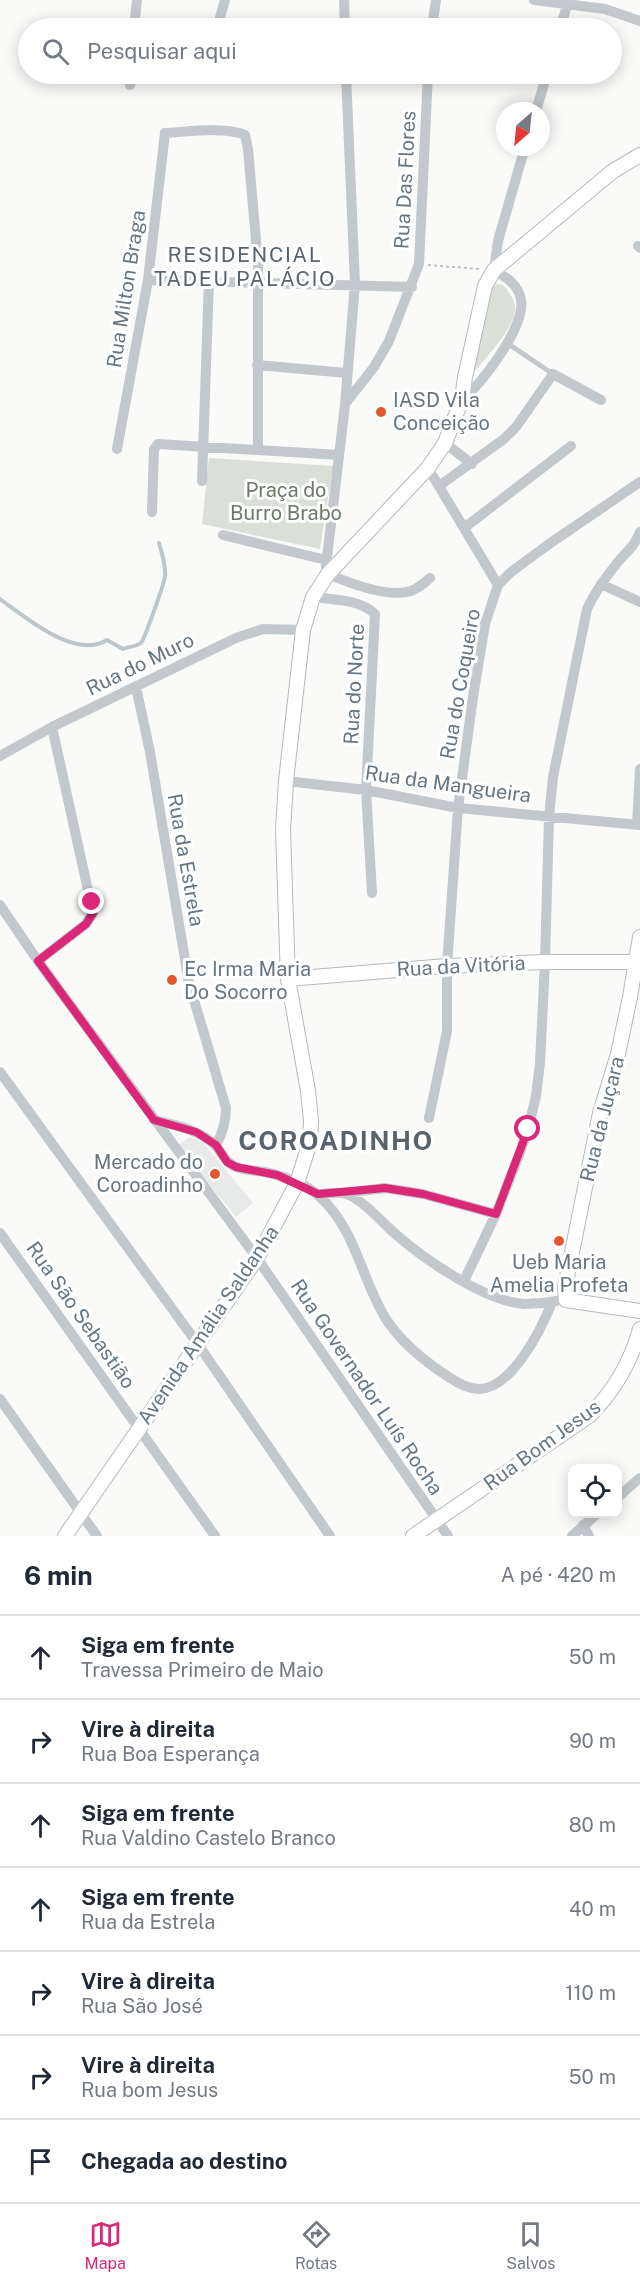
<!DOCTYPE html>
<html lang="pt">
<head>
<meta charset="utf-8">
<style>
	:root { --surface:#fff; --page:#f6f6f7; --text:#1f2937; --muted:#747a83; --line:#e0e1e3; --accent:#db2777 }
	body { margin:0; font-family:"Public Sans",sans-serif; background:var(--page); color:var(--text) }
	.controls { position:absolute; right:18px; bottom:18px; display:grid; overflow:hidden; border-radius:12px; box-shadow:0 3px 15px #0003 }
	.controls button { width:54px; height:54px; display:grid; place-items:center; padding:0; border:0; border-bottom:2px solid var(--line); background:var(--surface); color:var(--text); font:30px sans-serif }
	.compass { position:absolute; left:496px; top:102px; width:54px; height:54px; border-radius:50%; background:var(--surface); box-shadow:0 3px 15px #0003; rotate:207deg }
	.stop { position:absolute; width:18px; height:18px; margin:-14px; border:4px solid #db2777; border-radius:50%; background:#fff }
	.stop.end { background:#db2777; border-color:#fff; box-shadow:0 2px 6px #0008 }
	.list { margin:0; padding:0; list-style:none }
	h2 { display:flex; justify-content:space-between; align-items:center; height:78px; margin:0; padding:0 24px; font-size:26px }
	h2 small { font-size:20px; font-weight:400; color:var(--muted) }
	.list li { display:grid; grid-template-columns:39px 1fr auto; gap:18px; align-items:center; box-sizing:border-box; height:84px; padding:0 24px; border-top:2px solid var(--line) }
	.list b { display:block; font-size:22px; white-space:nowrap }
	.list p { margin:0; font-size:20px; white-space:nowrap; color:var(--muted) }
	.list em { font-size:20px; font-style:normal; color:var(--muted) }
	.icon { flex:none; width:33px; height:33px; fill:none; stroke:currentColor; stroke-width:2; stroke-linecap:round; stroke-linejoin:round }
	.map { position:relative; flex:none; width:640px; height:1536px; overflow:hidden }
	.search { position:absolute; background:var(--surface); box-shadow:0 3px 15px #0003; left:18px; right:18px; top:18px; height:66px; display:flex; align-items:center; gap:15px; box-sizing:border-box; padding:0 21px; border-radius:33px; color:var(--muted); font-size:22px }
	.sheet { height:666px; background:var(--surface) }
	nav { display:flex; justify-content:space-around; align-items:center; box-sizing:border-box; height:84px; border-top:2px solid var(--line); background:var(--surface); font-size:16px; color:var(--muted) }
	nav a { display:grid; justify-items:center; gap:3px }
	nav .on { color:var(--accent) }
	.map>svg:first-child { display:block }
	.built { fill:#e8e9e9 }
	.green { fill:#dadfd7 }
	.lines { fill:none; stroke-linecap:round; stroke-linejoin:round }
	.stream { stroke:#bbc7cb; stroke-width:4 }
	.secondary-casing { stroke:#b3babf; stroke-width:16 }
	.path { stroke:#bbbfc2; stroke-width:2; stroke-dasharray:3 3; stroke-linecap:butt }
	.lane { stroke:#c3c8cc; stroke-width:5 }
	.street { stroke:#c3c8cc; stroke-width:10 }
	.secondary { stroke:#fff; stroke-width:14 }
	.route { stroke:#db2777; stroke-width:8 }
	.poi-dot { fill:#e4572e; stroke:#fff; stroke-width:2 }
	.labels { text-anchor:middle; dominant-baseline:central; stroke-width:6; stroke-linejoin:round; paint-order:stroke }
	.street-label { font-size:20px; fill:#657683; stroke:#fff }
	.poi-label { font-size:20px; fill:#657683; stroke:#fff; text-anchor:start }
	.park-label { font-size:20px; fill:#687a64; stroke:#fff }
	.neighbourhood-label { font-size:21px; letter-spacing:1.5px; fill:#57646e; stroke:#fff }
	.district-label { font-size:26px; font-weight:bold; letter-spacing:1.5px; fill:#57646e; stroke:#fff }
</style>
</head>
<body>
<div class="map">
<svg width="640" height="1536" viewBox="0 0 640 1536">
	<rect width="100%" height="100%" fill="#fafaf8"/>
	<path class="built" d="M189,1137l13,4 51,62 -17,14 -58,-71z"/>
	<path class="green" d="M497,284l6,1c6,7 13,15 12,25 -1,19 -33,52 -45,67l21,-88z
		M209,458l124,8 -13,83 -118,-25z"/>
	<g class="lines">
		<path class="stream" d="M0,599c25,18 75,61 107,41l16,9c5,-2 14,-3 18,-6 3,-3 24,-61 24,-67 1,-12 -3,-22 -6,-33"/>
		<g class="secondary-casing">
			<path id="secondary" d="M640,937l-10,60 -12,57 -18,59 -35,174 1,13 74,11
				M288,979l159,-13 98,-4h90
				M65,1536l192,-278 40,-75 13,-41 1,-21 -3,-30 -20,-112 -5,-149 3,-49 17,-151 10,-33 15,-23 100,-106 17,-25 17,-44 3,-22 20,-91 9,-16 119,-99 27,-16
				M413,1536l176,-120c24,-24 42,-54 51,-87"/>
		</g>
		<path class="path" d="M428,265l51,4"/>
		<path class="lane" d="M507,343l46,31"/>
		<path class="street" d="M344,0l1,28
			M534,0l71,9 35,12
			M134,28l3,-28
			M217,28l8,-28
			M432,28l4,-28
			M560,28l7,-22
			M346,74l9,210 -10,121 -19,161 2,8c21,9 61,24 83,17 8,-3 13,-8 19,-13
			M130,85l1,-11
			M536,111l11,-37
			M638,246l2,2
			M148,280l264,7
			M257,365l90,8
			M462,399c20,-14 64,-74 59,-99 -2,-15 -15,-23 -27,-30l4,-29 27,-94
			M345,404l29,-37 15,-26 30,-77 9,-190
			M445,443l27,21
			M117,449l31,-169 17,-147c22,-1 60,-7 80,2l3,14 10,114v187
			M428,468l70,117
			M202,481l7,-201
			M439,486l65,-47 12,-12 37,-53 48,26
			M152,512l2,-63 4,-5 181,11
			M464,528l107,-82
			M223,535l103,25
			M601,584l39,18
			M313,597c21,3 47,2 62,17l-9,176 6,103
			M136,687l14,65 39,231 37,125c0,15 -3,25 -10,37
			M0,756l52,-29 184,-89 27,-9 40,1
			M286,781l80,9 92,18 182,17
			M637,825l3,-56
			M0,905l38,56 219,297 191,278
			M38,961l48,-37 7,-11 -41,-186
			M0,1072l197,271 133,193
			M429,1118l18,-87v-65l11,-158 15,-111 12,-73 13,-39 13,-13 38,-28 91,-62
			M154,1120c21,5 47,10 62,26 7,8 9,16 18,20 9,5 21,4 31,6 18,4 41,12 54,24 37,33 42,83 67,123 13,20 29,34 48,48 12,8 29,22 45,22 33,0 63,-61 73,-87
			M345,1193l40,-5 38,6 73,20
			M318,1194c8,0 21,-3 28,0 16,5 34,26 46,37 30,27 92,70 132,73 11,0 22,-1 33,-3
			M0,1233l215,303
			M464,1281l32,-67 23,-59 9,-26 8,-33 4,-33 5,-101 4,-145 4,-40 34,-168c8,-17 18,-31 30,-46 9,-11 18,-17 23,-31
			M0,1399l97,137
			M618,1497l22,-19
			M583,1525l6,11
			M572,1536l25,-22"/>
		<use href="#secondary" class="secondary"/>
	</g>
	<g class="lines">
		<path class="route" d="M92,902l1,11 -7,11 -48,37 116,159 42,12 20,13 11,17 9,5 41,8 41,19 67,-6 38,6 73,20 32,-85"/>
	</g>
	<g class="poi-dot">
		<circle cx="381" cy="412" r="6"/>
		<circle cx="172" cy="980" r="6"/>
		<circle cx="215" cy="1174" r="6"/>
		<circle cx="559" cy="1241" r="6"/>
	</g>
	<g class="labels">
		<g class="street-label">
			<text transform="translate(405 180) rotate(-87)">Rua Das Flores</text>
			<text transform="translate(126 289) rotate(-81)">Rua Milton Braga</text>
			<text transform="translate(140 664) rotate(-26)">Rua do Muro</text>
			<text transform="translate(354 684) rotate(-87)">Rua do Norte</text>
			<text transform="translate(460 684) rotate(-80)">Rua do Coqueiro</text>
			<text transform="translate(448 784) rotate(8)">Rua da Mangueira</text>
			<text transform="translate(186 860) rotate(80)">Rua da Estrela</text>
			<text transform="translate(461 966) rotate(-3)">Rua da Vitória</text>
			<text transform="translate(602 1119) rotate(-76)">Rua da Juçara</text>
			<text transform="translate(81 1315) rotate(55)">Rua São Sebastião</text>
			<text transform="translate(208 1325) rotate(-56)">Avenida Amália Saldanha</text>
			<text transform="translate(367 1387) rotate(56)">Rua Governador Luís Rocha</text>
			<text transform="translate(542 1445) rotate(-36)">Rua Bom Jesus</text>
		</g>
		<g class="poi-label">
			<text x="393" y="400">IASD Vila<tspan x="393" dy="23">Conceição</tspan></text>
			<text x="184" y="969">Ec Irma Maria<tspan x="184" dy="23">Do Socorro</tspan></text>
			<text x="203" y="1162" text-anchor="end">Mercado do<tspan x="203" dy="23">Coroadinho</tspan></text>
			<text x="559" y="1262" text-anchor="middle">Ueb Maria<tspan x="559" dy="23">Amelia Profeta</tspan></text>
		</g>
		<g class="park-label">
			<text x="286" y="490">Praça do<tspan x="286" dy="23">Burro Brabo</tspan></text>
		</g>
		<g class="neighbourhood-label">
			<text x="245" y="254">RESIDENCIAL<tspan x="245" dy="24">TADEU PALÁCIO</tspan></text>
		</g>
		<g class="district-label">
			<text x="336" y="1140">COROADINHO</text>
		</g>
	</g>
</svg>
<div class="controls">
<button><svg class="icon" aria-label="locate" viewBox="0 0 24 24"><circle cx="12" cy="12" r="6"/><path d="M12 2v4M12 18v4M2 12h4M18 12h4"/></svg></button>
</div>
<svg class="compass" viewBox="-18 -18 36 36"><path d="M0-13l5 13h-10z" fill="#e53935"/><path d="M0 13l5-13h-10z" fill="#747a83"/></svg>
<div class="stop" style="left:528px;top:1129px"></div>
<div class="stop end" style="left:92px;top:902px"></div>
<div class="search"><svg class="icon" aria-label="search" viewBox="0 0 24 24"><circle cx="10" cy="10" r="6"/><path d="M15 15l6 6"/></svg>Pesquisar aqui</div>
</div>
<section class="sheet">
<h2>6 min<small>A pé · 420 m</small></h2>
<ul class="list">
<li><svg class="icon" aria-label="ahead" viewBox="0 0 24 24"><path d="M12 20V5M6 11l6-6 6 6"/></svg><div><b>Siga em frente</b><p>Travessa Primeiro de Maio</p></div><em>50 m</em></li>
<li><svg class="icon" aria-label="right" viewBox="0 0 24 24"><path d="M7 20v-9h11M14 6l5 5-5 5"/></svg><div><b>Vire à direita</b><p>Rua Boa Esperança</p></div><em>90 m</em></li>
<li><svg class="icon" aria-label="ahead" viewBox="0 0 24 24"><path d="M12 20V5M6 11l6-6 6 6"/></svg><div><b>Siga em frente</b><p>Rua Valdino Castelo Branco</p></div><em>80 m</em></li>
<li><svg class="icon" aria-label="ahead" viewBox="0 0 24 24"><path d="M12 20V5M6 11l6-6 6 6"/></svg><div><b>Siga em frente</b><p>Rua da Estrela</p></div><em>40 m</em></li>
<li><svg class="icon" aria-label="right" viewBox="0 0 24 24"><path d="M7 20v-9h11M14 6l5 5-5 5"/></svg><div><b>Vire à direita</b><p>Rua São José</p></div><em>110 m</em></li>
<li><svg class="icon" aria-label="right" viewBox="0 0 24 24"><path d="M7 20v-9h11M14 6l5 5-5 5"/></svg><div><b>Vire à direita</b><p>Rua bom Jesus</p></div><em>50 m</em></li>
<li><svg class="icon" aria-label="arrive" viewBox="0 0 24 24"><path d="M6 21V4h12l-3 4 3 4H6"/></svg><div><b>Chegada ao destino</b></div></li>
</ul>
</section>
<nav>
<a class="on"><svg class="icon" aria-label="map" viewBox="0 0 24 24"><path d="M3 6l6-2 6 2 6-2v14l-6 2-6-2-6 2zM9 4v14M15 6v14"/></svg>Mapa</a>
<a><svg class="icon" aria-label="directions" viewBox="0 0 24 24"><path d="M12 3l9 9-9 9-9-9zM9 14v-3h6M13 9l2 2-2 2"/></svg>Rotas</a>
<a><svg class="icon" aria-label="saved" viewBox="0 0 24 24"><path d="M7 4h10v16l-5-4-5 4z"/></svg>Salvos</a>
</nav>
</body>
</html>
